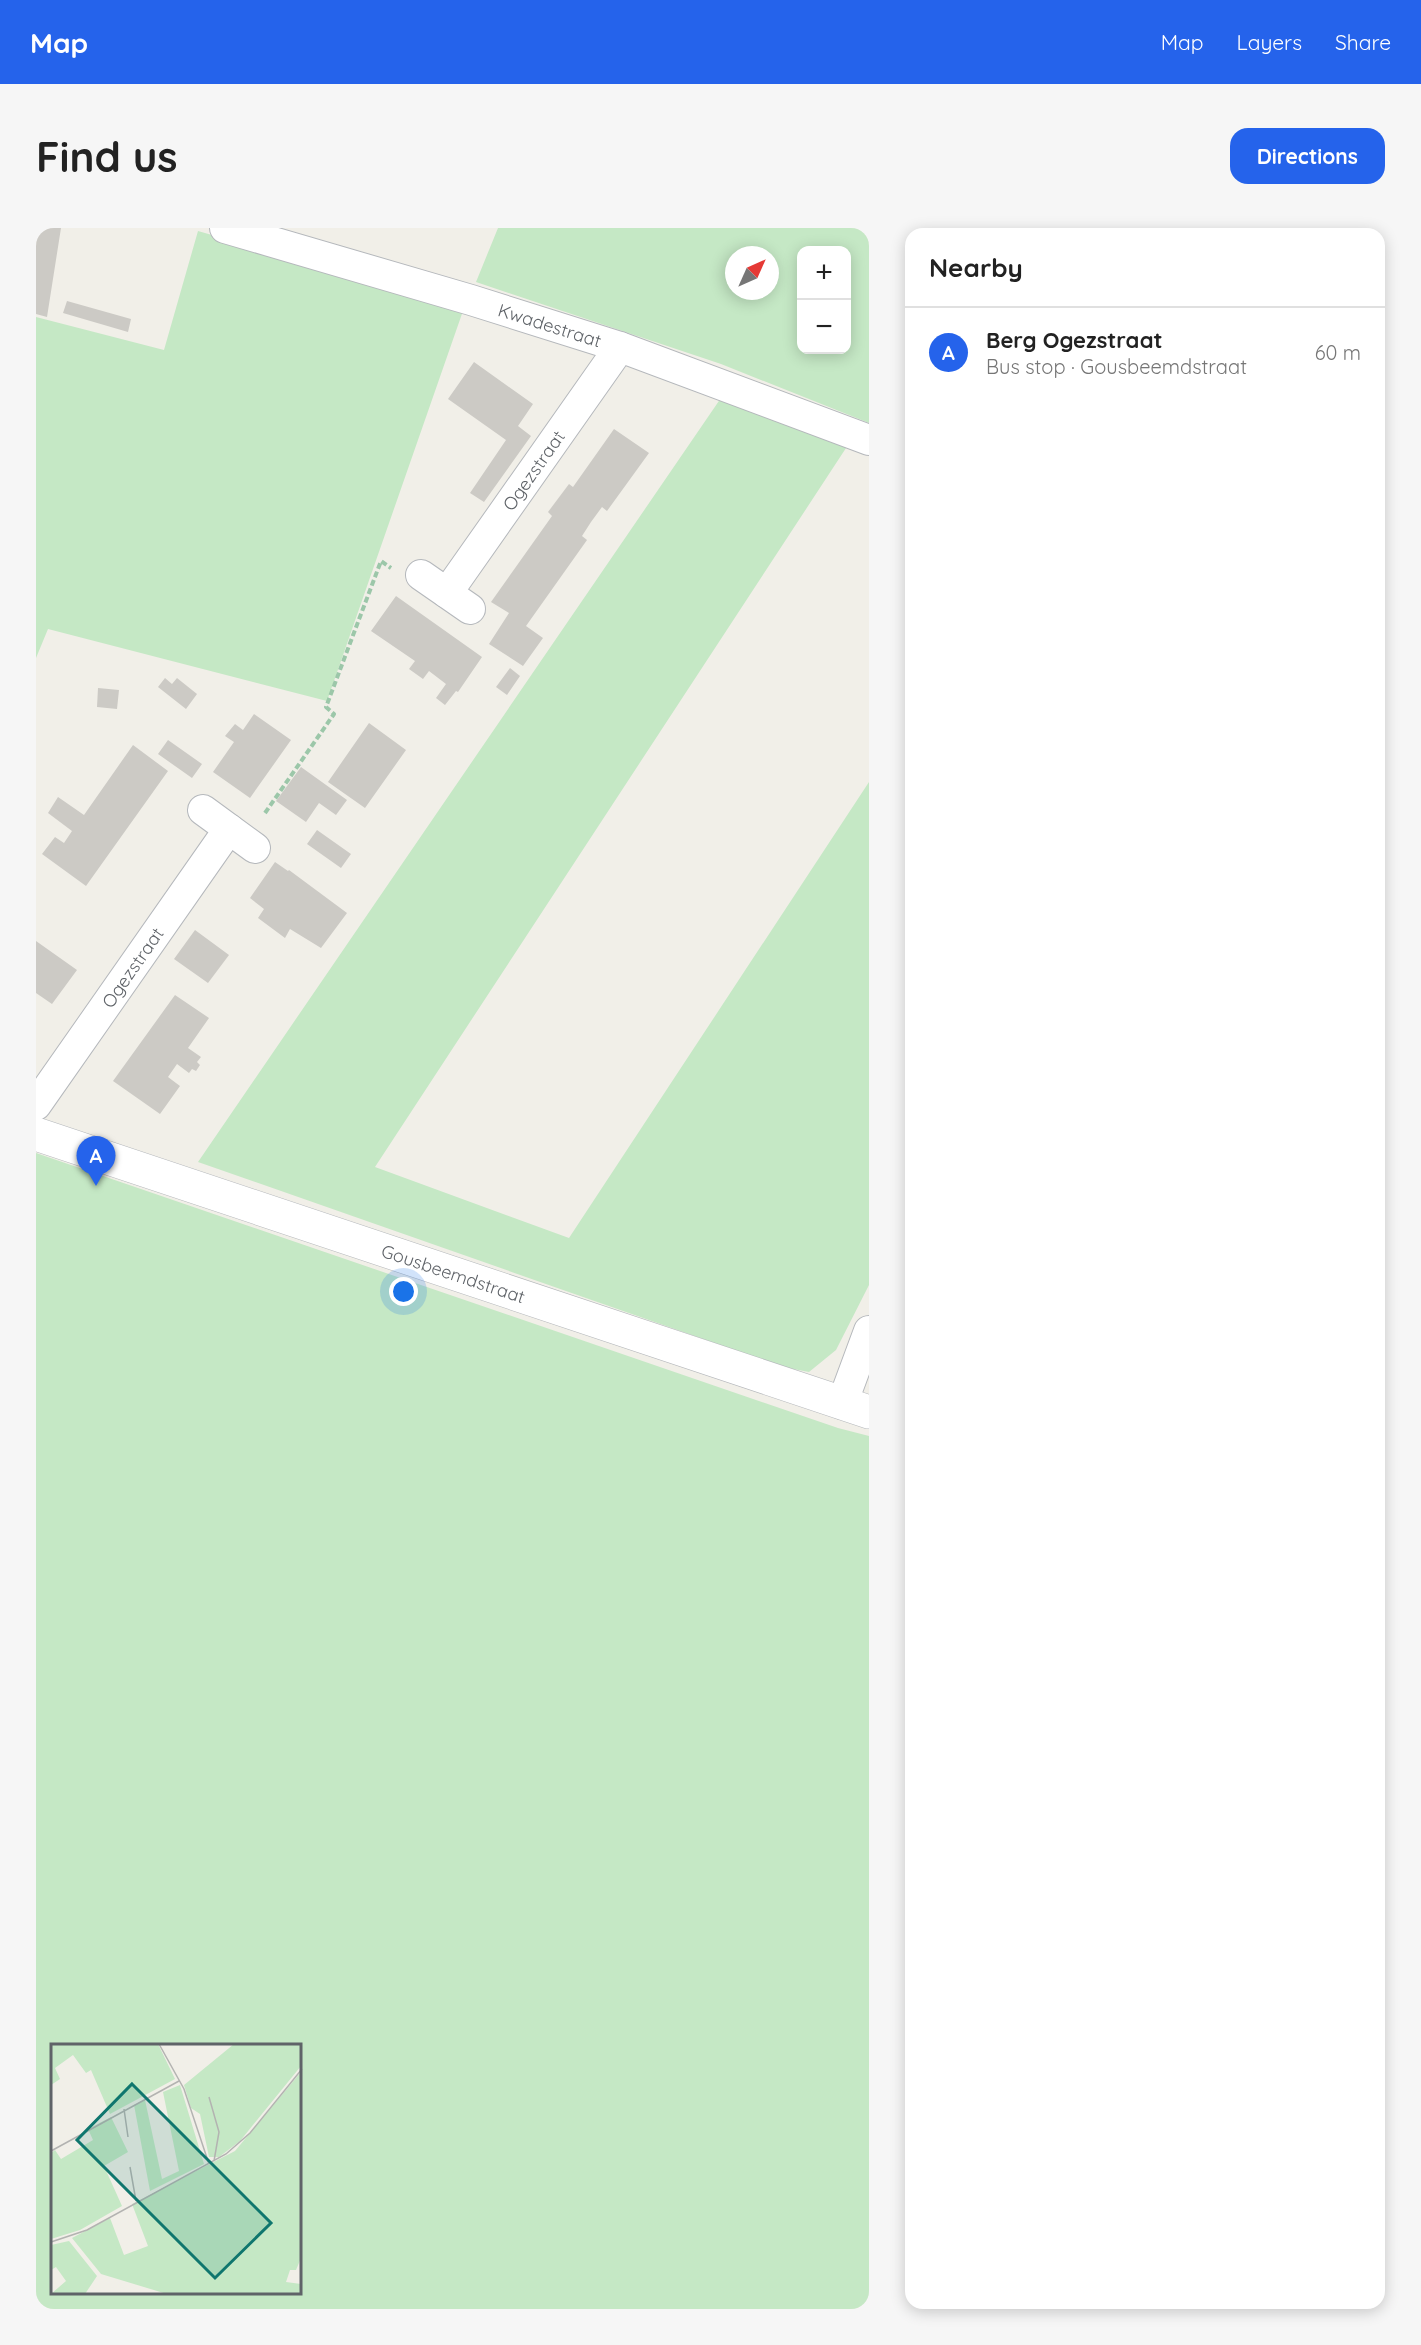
<!DOCTYPE html>
<html lang="en">
<head>
<meta charset="utf-8">
<style>
	:root { --surface:#fff; --page:#f6f6f6; --text:#222; --muted:#767676; --line:#e0e0e0; --accent:#2563eb }
	body { margin:0; font-family:Quicksand,sans-serif; background:var(--page); color:var(--text) }
	.controls { position:absolute; right:18px; top:18px; display:grid; overflow:hidden; border-radius:12px; box-shadow:0 3px 15px #0003 }
	.controls button { width:54px; height:54px; display:grid; place-items:center; padding:0; border:0; border-bottom:2px solid var(--line); background:var(--surface); color:var(--text); font:30px sans-serif }
	.compass { position:absolute; left:689px; top:18px; width:54px; height:54px; border-radius:50%; background:var(--surface); box-shadow:0 3px 15px #0003; rotate:45deg }
	.you { position:absolute; left:368px; top:1064px; width:21px; height:21px; margin:-15px; border:4px solid #fff; border-radius:50%; background:#1a73e8; box-shadow:0 0 0 9px #1a73e833 }
	.badge { display:grid; place-items:center; width:39px; height:39px; border-radius:50%; background:var(--accent); color:#fff; font-size:20px; font-weight:700 }
	.pin { position:absolute; translate:-50% -50px; filter:drop-shadow(0 2px 3px #0008) }
	.pin::after { content:''; position:absolute; top:32px; width:21px; height:18px; background:inherit; clip-path:polygon(0 0,100% 0,50% 100%) }
	.list { margin:0; padding:0; list-style:none }
	h2 { display:flex; justify-content:space-between; align-items:center; height:78px; margin:0; padding:0 24px; font-size:26px }
	h2 small { font-size:20px; font-weight:400; color:var(--muted) }
	.list li { display:grid; grid-template-columns:39px 1fr auto; gap:18px; align-items:center; box-sizing:border-box; height:90px; padding:0 24px; border-top:2px solid var(--line) }
	.list b { display:block; font-size:22px; white-space:nowrap }
	.list p { margin:0; font-size:20px; white-space:nowrap; color:var(--muted) }
	.list em { font-size:20px; font-style:normal; color:var(--muted) }
	.map { position:relative; flex:none; width:833px; height:2081px; overflow:hidden; border-radius:18px }
	header { display:flex; align-items:center; gap:36px; box-sizing:border-box; height:84px; padding:0 30px; background:var(--accent); color:#fff }
	header strong { font-size:28px }
	nav { display:flex; gap:33px; margin-inline-start:auto; font-size:21px }
	.intro { display:flex; align-items:center; justify-content:space-between; box-sizing:border-box; height:144px; padding:0 36px }
	h1 { margin:0; font-size:42px }
	.button { padding:15px 27px; border-radius:18px; background:var(--accent); color:#fff; font-size:21px; font-weight:700 }
	main { display:flex; gap:36px; padding:0 36px }
	aside { flex:1; background:var(--surface); border-radius:18px; box-shadow:0 3px 15px #0003 }
	.map>svg:first-child { display:block }
	.green { fill:#c5e8c5; fill-rule:evenodd }
	.building { fill:#cccac5 }
	.lines { fill:none; stroke-linecap:round; stroke-linejoin:round }
	.minor-casing { stroke:#b5b8bc; stroke-width:32 }
	.tertiary-casing { stroke:#b5b8bc; stroke-width:34 }
	.path { stroke:#9cc7a9; stroke-width:4; stroke-dasharray:6 3; stroke-linecap:butt }
	.minor { stroke:#fff; stroke-width:30 }
	.tertiary { stroke:#fff; stroke-width:33 }
	.labels { text-anchor:middle; dominant-baseline:central; stroke-width:6; stroke-linejoin:round; paint-order:stroke }
	.street-label { font-size:18px; fill:#5f6368; stroke:#fff }
	.inset-road { fill:none; stroke:#b3b3b1; stroke-width:1.5 }
	.view { fill:#0f766e; fill-opacity:0.15; stroke:#0f766e; stroke-width:3 }
	.inset-edge { fill:none; stroke:#5f6368; stroke-width:3 }
</style>
</head>
<body>
<header>
<strong>Map</strong>
<nav><a>Map</a><a>Layers</a><a>Share</a></nav>
</header>
<div class="intro"><h1>Find us</h1><a class="button">Directions</a></div>
<main>
<div class="map">
<svg width="833" height="2081" viewBox="0 0 833 2081">
	<rect width="100%" height="100%" fill="#f1efe8"/>
	<path class="green" d="M462,0h371v195l-148,-59 -245,-82zM810,22v100h-44v-100zM698,27h36v36h-36z
		M162,3l266,77 -137,393 -279,-72 -12,29v-341l128,33z
		M687,167l125,50 -473,722 194,71 300,-456v503l-33,65 -27,22 -26,-5 -585,-205z
		M0,925l802,275 31,8v873h-833zM16,1817h248v247h-248z"/>
	<path class="building" d="M0,0h25l-14,89 -11,-3z
		M31,73l64,18 -3,13 -65,-19z
		M438,134l59,42 -15,22 13,10 -47,66 -14,-9 36,-53 -58,-41z
		M578,201l35,24 -42,58 -5,-4 -11,15 -9,14 5,4 -61,86 17,12 -20,28 -34,-22 20,-31 -18,-11 61,-86 -4,-4 21,-28 4,3z
		M360,368l86,61 -24,35 -2,-1 -11,14 -9,-7 10,-14 -17,-13 -6,8 -14,-10 6,-8 -44,-30z
		M474,440l10,8 -13,19 -11,-8z
		M129,450l7,6 5,-6 20,16 -11,15 -28,-22z
		M62,460l21,2 -2,19 -20,-2z
		M218,486l37,26 -41,58 -37,-26 21,-30 -9,-6 10,-12 8,6z
		M333,495l37,27 -41,58 -37,-26z
		M132,512l34,24 -10,14 -34,-24z
		M97,517l35,26 -82,115 -44,-32 13,-17 9,6 8,-12 -24,-18 10,-16 26,18z
		M265,539l46,33 -11,15 -17,-12 -13,19 -30,-21z
		M281,602l34,24 -10,14 -34,-24z
		M239,634l13,9 1,-1 58,43 -26,35 -31,-19 -5,9 -27,-20 6,-9 -14,-11z
		M159,702l34,25 -21,28 -34,-24z
		M0,713l41,29 -25,34 -16,-11z
		M139,767l34,23 -21,30 13,9 -4,5 3,3 -4,6 -4,-2 -3,4 -12,-9 -9,13 12,9 -20,28 -47,-33z"/>
	<g class="lines">
		<g class="minor-casing">
			<g id="minor">
				<path id="s1" d="M189,0l246,72 149,47 249,93"/>
				<path d="M385,347l49,34"/>
				<path id="s2" d="M411,365l173,-246"/>
				<path d="M167,582l52,38"/>
				<path id="s3" d="M0,877l193,-276"/>
				<path d="M806,1176l27,-73"/>
			</g>
		</g>
		<g class="tertiary-casing">
			<g id="tertiary">
				<path id="s4" d="M0,906l833,278"/>
			</g>
		</g>
		<path class="path" d="M229,585l69,-99 -8,-7 55,-146 10,7"/>
		<use href="#minor" class="minor"/>
		<use href="#tertiary" class="tertiary"/>
	</g>
	<g class="labels">
		<g class="street-label">
			<text stroke="none"><textPath href="#s1" startOffset="339">Kwadestraat</textPath></text>
			<text stroke="none"><textPath href="#s2" startOffset="150">Ogezstraat</textPath></text>
			<text stroke="none"><textPath href="#s3" startOffset="168">Ogezstraat</textPath></text>
			<text stroke="none"><textPath href="#s4" startOffset="440">Gousbeemdstraat</textPath></text>
		</g>
	</g>
	<g transform="translate(15 1816)">
		<rect width="250" height="250" fill="#f1efe8"/>
		<path d="M0,0h107l17,35 -65,35 -19,-44 -5,3 -13,-18 -18,13 5,11 -9,6zM183,0h67v22l-61,75 -21,16h-10l-9,-43 -9,-6 -7,-23zM250,28v186l-5,12h-6l-4,12 15,2v10h-134l-66,-20 -29,-36 38,-20 14,37 24,-9 -16,-42 103,-53zM129,41l24,79 -54,27 -16,-86 11,-5 17,79 17,-8 -16,-79zM60,73l17,35 -24,14 18,40 -42,24 -29,9v-86l4,-3 6,9 32,-19 -5,-11zM18,197l28,35 -12,18h-34l15,-13 -10,-14 -5,3v-25z" fill="#c5e8c5"/>
		<path class="inset-road" d="M108,0l25,45 25,75M158,53l10,35 -5,29M73,65l4,28M0,107l128,-70M79,123l6,34M0,198l36,-12 139,-76 24,-21 52,-64"/>
		<path class="view" d="M81,40l139,139 -56,55 -138,-138z"/>
		<rect width="250" height="250" class="inset-edge"/>
	</g>
</svg>
<div class="controls">
<button>+</button>
<button>−</button>
</div>
<svg class="compass" viewBox="-18 -18 36 36"><path d="M0-13l5 13h-10z" fill="#e53935"/><path d="M0 13l5-13h-10z" fill="#767676"/></svg>
<div class="you"></div>
<div class="pin badge" style="left:60px;top:958px">A</div>
</div>
<aside>
<h2>Nearby<small></small></h2>
<ul class="list">
<li><span class="badge">A</span><div><b>Berg Ogezstraat</b><p>Bus stop · Gousbeemdstraat</p></div><em>60 m</em></li>
</ul>
</aside>
</main>
</body>
</html>
